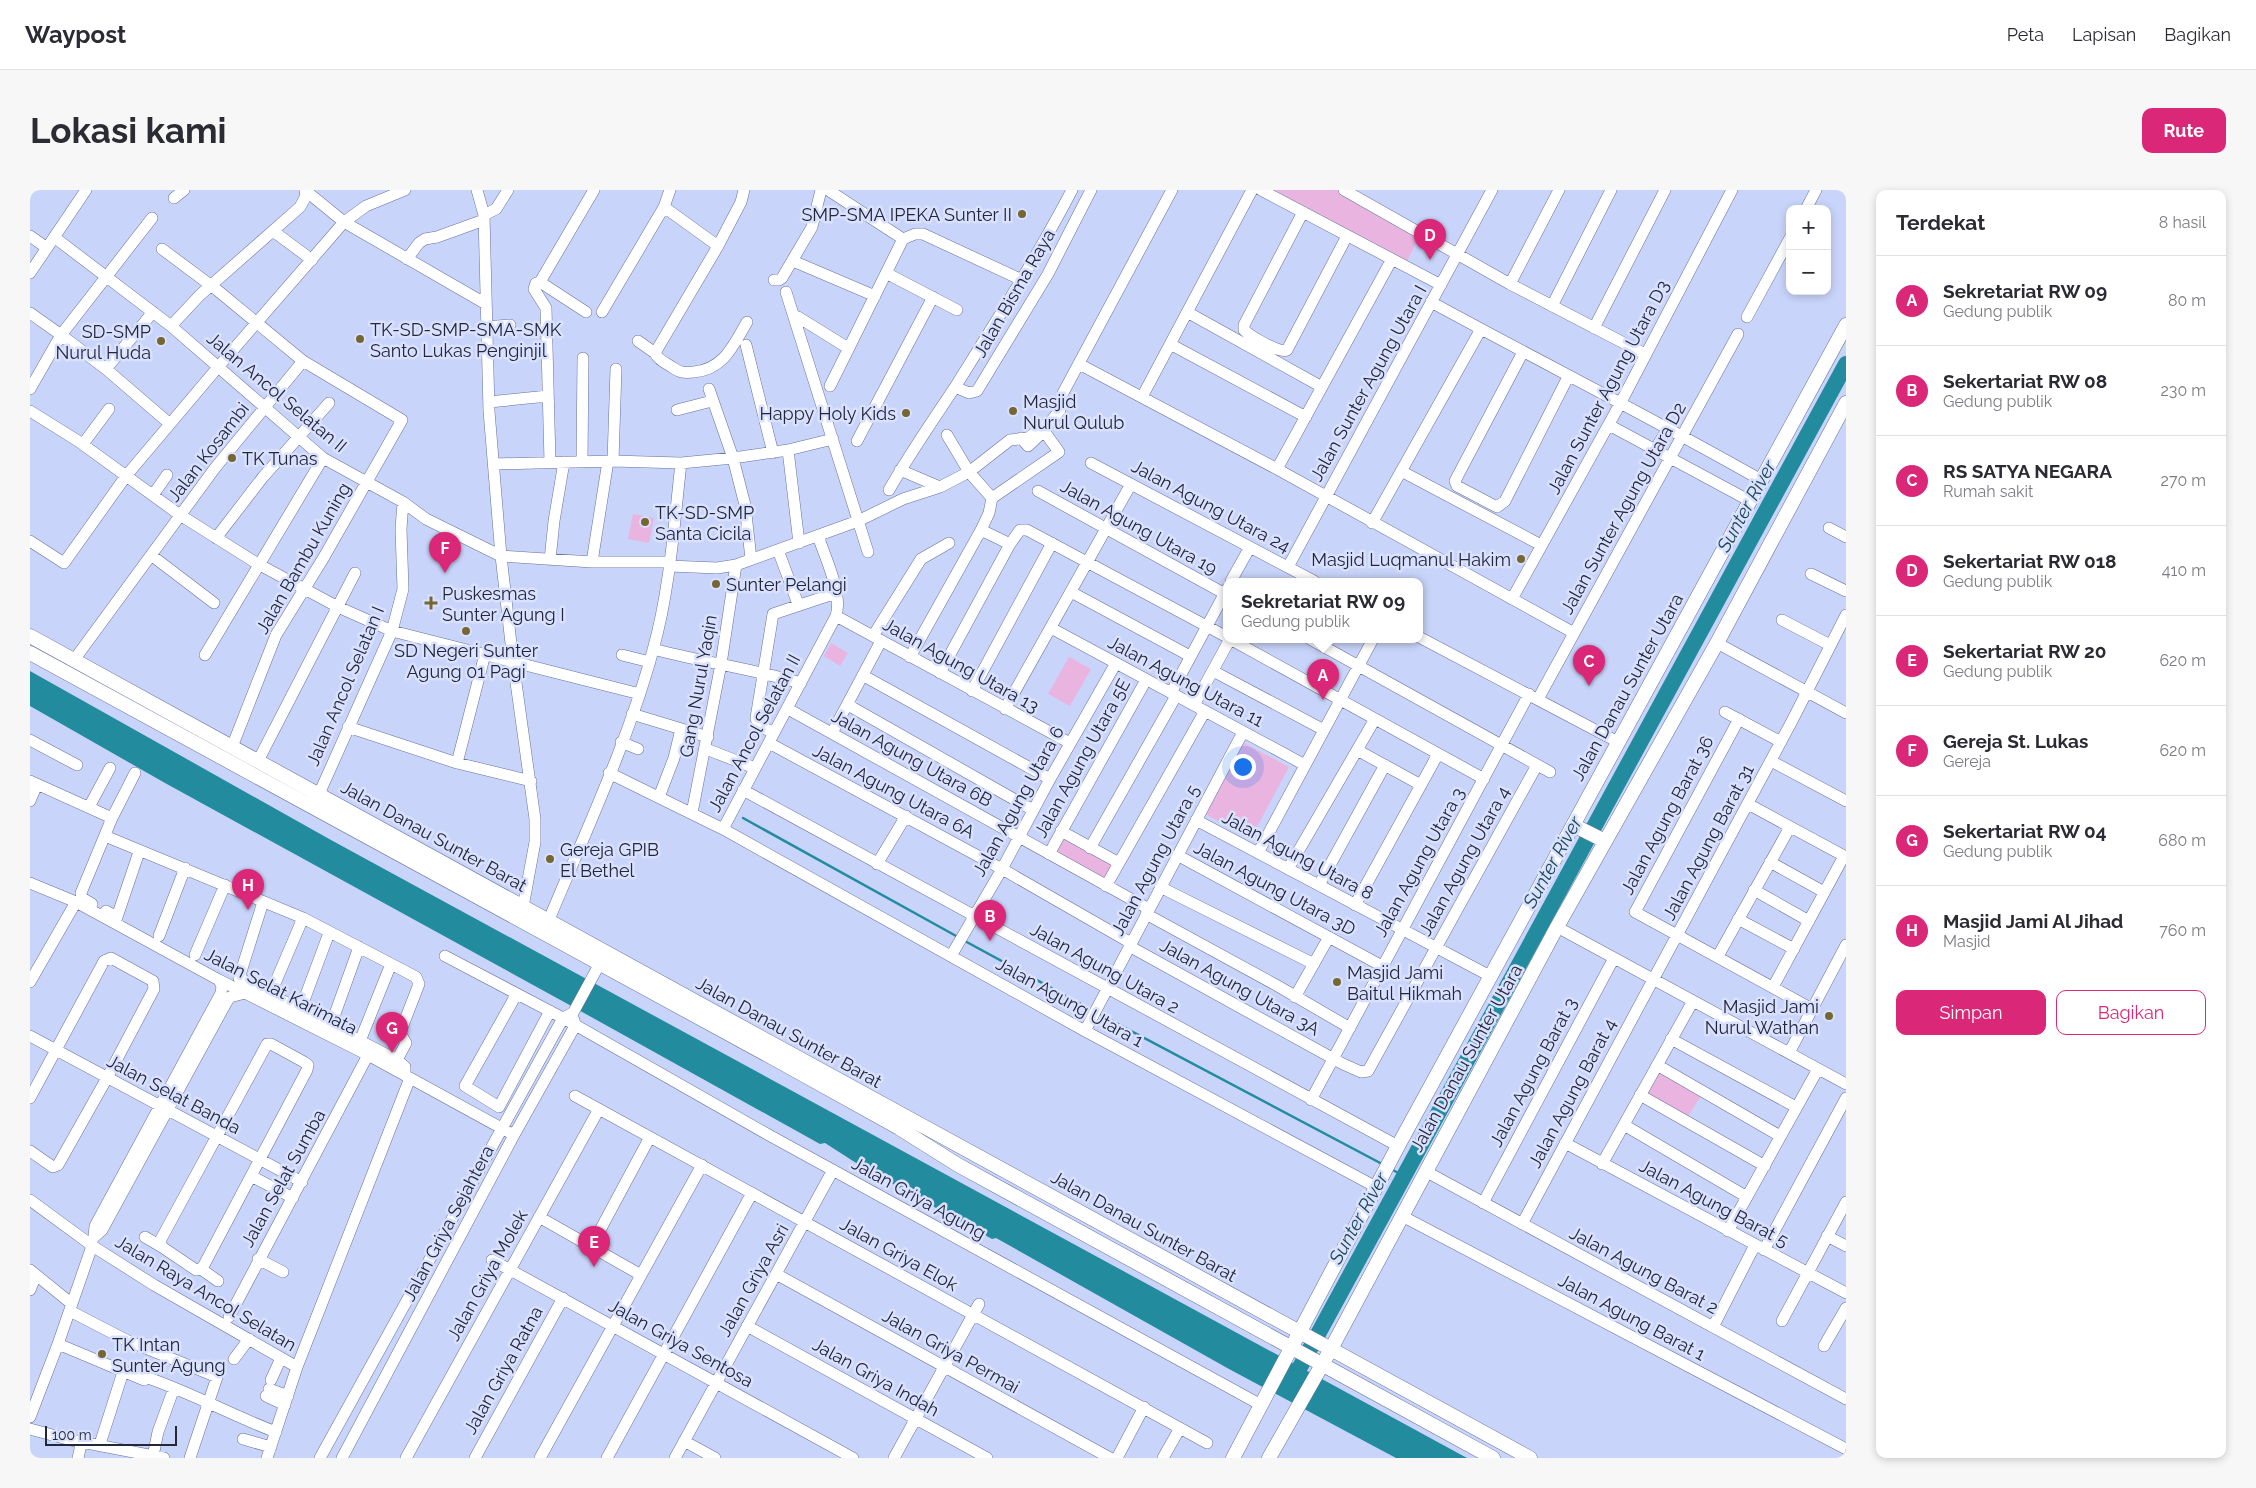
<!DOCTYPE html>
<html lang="id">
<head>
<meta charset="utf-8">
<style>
	:root { --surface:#fff; --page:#f7f7f7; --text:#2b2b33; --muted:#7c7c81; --line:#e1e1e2; --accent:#db2777 }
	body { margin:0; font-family:Raleway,sans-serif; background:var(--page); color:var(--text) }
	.controls { position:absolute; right:15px; top:15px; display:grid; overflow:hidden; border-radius:10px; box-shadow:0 2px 8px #0003 }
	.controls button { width:45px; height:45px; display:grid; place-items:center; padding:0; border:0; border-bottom:1px solid var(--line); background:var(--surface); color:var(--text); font:25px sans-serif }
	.scale { position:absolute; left:15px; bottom:12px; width:132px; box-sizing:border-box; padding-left:5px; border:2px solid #222739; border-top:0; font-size:14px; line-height:18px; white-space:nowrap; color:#222739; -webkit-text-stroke:4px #d9e1fe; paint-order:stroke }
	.you { position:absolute; left:1212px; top:576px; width:18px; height:18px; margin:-12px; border:4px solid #fff; border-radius:50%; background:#1a73e8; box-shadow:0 0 0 8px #1a73e833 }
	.badge { display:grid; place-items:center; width:32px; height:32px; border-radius:50%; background:var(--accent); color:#fff; font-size:16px; font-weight:700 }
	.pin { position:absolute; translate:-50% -41px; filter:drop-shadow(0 1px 2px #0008) }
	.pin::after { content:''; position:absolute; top:26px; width:18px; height:15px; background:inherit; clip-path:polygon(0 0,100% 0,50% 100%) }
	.popup { position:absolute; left:1193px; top:388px; width:200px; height:65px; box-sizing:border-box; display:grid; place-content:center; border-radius:10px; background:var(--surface); filter:drop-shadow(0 1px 4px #0005); font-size:16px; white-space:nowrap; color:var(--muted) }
	.popup b { font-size:19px; color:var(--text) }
	.popup::after { content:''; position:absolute; left:50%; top:100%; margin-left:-10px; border:10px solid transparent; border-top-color:var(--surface) }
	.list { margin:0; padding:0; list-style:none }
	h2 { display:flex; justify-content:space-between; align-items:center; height:65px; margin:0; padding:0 20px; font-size:21px }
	h2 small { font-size:16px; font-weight:400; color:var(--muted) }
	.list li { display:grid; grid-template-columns:32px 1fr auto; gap:15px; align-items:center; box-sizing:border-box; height:90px; padding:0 20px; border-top:1px solid var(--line) }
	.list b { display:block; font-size:19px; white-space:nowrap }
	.list p { margin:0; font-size:16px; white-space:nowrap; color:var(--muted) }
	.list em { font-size:16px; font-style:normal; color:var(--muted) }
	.actions { display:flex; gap:10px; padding:15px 20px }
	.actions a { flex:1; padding:11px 0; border:1px solid var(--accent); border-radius:10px; text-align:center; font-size:18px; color:var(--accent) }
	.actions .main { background:var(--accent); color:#fff }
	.map { position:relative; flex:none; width:1816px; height:1268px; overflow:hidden; border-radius:10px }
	header { display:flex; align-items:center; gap:30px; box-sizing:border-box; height:70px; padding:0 25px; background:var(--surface); border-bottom:1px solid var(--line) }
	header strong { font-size:24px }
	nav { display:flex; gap:28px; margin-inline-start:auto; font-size:18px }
	.intro { display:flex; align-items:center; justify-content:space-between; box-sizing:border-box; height:120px; padding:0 30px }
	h1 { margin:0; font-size:35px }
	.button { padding:12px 22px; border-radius:10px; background:var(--accent); color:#fff; font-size:18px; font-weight:700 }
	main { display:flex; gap:30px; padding:0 30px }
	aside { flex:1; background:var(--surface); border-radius:10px; box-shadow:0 2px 8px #0003 }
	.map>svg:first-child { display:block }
	.green { fill:#e9b5e0 }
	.water { fill:#228c9e }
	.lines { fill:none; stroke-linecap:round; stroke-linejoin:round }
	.stream { stroke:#228c9e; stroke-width:2.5 }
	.river { stroke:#228c9e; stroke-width:16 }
	.minor-casing { stroke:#66729c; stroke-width:12 }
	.major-casing { stroke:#66729c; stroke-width:15 }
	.minor { stroke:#fff; stroke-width:11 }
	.major { stroke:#fff; stroke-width:14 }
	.poi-dot { fill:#766634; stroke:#d9e1fe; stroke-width:2 }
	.labels { text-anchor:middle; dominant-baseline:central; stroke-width:5; stroke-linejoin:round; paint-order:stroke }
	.poi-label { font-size:18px; fill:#222739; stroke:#d9e1fe; text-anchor:start }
	.street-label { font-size:18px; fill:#222739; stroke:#d9e1fe }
	.water-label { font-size:19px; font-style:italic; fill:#1c4851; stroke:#d9e1fe }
</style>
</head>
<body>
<header>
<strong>Waypost</strong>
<nav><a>Peta</a><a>Lapisan</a><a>Bagikan</a></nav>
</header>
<div class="intro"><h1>Lokasi kami</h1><a class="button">Rute</a></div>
<main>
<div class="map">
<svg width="1816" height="1268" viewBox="0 0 1816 1268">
	<rect width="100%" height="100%" fill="#c9d4fa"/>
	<path class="green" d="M1243,0h67l81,43 -14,28z
		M603,324l21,4 -5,25 -21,-4z
		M801,453l17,10 -8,13 -16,-10z
		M1039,467l22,12 -21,37 -22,-12z
		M1214,553l45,24 -38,71 -46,-24z
		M1034,647l50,27 -10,17 -49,-27z
		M1631,881l40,25 -14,22 -40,-25z"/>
	<path class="water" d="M0,481l301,169 1136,618h-71l-167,-89 -233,-131 -4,1 -128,-71 -39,-25 -5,1 -245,-136 -410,-225 -135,-77z"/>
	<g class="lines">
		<path class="stream" d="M713,628l215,119
			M933,750l129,70
			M1067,823l287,152
			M1361,979l13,7"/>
		<path class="river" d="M1263,1190l553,-1016"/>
		<g class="minor-casing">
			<path id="minor" d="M447,0l7,25 12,-6 12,-19
				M714,0l-3,12 -23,44 -63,107c3,7 11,10 17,14 8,6 13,6 22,5 30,-3 39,-26 53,-50
				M798,0l75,49
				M1231,0l180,95
				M1314,0l166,94 135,70
				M276,1l38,31 142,82
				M144,8l10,-8
				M634,17l54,39
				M1776,19l10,-19
				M1273,22l-59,113v5c6,6 36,24 43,20l60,-114
				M454,25l5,196 12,145 12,105 22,158v23l-12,65
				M122,28l-91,117 45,34 64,55
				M243,41l39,29
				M0,46l17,12
				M24,47l117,89 152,132 80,44 23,17 75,37 91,6h78
				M132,59l55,41 86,71
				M377,69l12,-16 6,-4 12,-2 47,-17
				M763,71l82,35
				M0,83l56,-83
				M856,83l71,37
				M744,90h5l3,-2 30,-51 9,-37
				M510,92l-4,1 -2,6 12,19 4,154
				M1480,94l49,-94
				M756,102l82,260
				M1401,112c110,60 221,116 330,178
				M1522,116l59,-116
				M556,122l-46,-30 54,-92
				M572,122l62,-105 6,-17
				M1157,122l135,75
				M0,123l31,22 -31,54
				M768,127l50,31
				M1717,127l43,-79
				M141,136l29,-31 100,-88 6,-11 -1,-6
				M455,137l25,-2
				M1564,138l71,-138
				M608,151l17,12
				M1140,154l136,73
				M716,155l27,108
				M1493,162l-68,129 2,5 40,21 8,-6 63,-124
				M1049,174l198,105 297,164
				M76,179l47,-57
				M800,196l73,-147 12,-5h8l99,46
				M925,197l14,6 8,-2 71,-117 43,-84
				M679,199l24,69 12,47 6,54
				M1033,203l109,-203
				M1112,207l110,-207
				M459,212l59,-6
				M647,220l35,-9
				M0,221l48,30 102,74 78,49 80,43 54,24 248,63
				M1579,235l141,76
				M917,245l22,37 41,-32 18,-2 24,-18 8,-10
				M827,251l76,-144
				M53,254l26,-35
				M758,260l45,-11
				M1625,260l13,-22
				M583,271l3,-92
				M552,272l1,-104
				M1061,273l223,118
				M464,274l119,-3 68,2 52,-5 55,-8 11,93
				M1247,279l115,-210
				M870,280l40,17
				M1371,281l140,74
				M859,300c21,-37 45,-71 68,-106 40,-64 80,-127 115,-194
				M1008,301l189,104
				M123,305l14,-20
				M1342,333l109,-194
				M1799,338l17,9
				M951,340l29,14
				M186,348l47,-61 66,-74
				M0,351l34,22 62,-87 93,-110 125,-144 22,-16 39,-16
				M748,360l20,54
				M121,365l63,48
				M520,370l4,-39 10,-59
				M562,372l16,-101
				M639,376l48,2 19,-3 122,-44 45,-22 37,-12 29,-15 23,26 67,-46 -15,-21 -16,15 -7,-8
				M1258,377l204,-377
				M1781,384l35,17
				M1201,391l19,-34
				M1041,402l119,64
				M1482,409l108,-195 112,-214
				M806,426l234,127
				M1752,430l48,25
				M1021,438l254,137
				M843,446l48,-77 28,-16
				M1389,447l199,105
				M1200,449l254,140
				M1280,449l240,133
				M1687,453l129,70
				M623,459c49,13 99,20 148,34
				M455,464l-28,109 74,18
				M175,465l118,-197
				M592,465l28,7
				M880,467l71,-127 8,-17 3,-15
				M44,470l141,-192 88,-107 99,59 -78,137 -48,78 -44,112
				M1183,481l111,59
				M910,483l70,-129 10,-14h7l200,107
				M834,486l186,103
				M942,501l80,-148
				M1141,503l56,-104
				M1508,509l200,-365
				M818,515l185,105
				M1164,515l36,-66
				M758,519l361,200
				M975,519l126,-225
				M1695,522l56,30
				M602,524l76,23
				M1709,529l-104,193 177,97
				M318,537l109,36
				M744,543l-16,-8 -2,-7 17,-104 63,-21
				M802,543l49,-92
				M0,550l47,25
				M591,552l17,7
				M739,553l233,126 129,74
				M676,559l49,19
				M1327,560l64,35
				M228,571l97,-188
				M1741,571l75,40
				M579,583l114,56 362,202 291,156
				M0,591l82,37 -31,75 1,5 10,6
				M713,600l655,356
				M289,604l73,-163 11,-42 -2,-60 2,-27
				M629,607l15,-39 7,-29
				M0,611l7,-17
				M1718,614l98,53
				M59,617l21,-39
				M662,623l29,-149 15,-99
				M82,628l23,-45
				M1166,630l294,156
				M693,639l113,-213c7,-22 -11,-59 -18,-80
				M1031,641l58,32
				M75,646l198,82 113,59 3,7 -19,49 6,10 -9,17 8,7v8
				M1060,658l86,-152
				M1228,663l115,-214
				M1019,664l97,-174
				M1147,665l205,111
				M1740,672l54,30
				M847,674l29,-48
				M1258,679l87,-150
				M0,693l46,19 143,78 149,75 146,80
				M1289,695l66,-120
				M1076,696l99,-175
				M1130,697l154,77
				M1724,700l55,31
				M233,712l-24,76 158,82
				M1325,715l83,-151
				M76,721l11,6 22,-65
				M1116,724l130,71 74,43
				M1708,729l56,30
				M518,732c37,-89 80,-180 105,-272 17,-61 21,-125 28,-187
				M1527,737l289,157
				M129,746l26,-68
				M1099,756l214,118 18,8 7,-1 169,-306
				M165,765l30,-70
				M415,766l118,62 204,116 494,271
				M921,766l51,-87 48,-90 66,-116
				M1688,766l72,-129
				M0,792l46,-80
				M1743,797l71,-131
				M240,805l33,-77
				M486,805l-51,91 34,21 51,-96
				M1265,807l34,-60
				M270,821l29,-78
				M543,823l26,-48
				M301,835l28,-78
				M1055,841l158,-299
				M0,846l272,146
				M1641,849l125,68
				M330,851l31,-77
				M237,854h4l33,18 4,3 -1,5 -103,195 -3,4 -5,1 -34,-23 -2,-6z
				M1759,863l57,-108
				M1627,875l123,71
				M1610,905l125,71
				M545,906l632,347
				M0,908l74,-137 7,-3 42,23 1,8 -47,89 -49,87 -5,2 -23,-16
				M1281,910l218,-406
				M1594,935l123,72
				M1535,953l281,150
				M1572,974l91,-163
				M1395,981l421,228
				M221,986l42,22
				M0,1010l64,47 60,38 143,82 -30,91
				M1453,1013l131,-245
				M1372,1026l444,233
				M509,1027l102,58
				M1492,1034l270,-503 54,-106
				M1698,1041l90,-162
				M1797,1046l19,10
				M64,1047l8,-7 124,-227 4,-6 15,-4
				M115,1047l17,10
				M60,1054l4,-7 1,-11 126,-233 1,-7 -3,-6
				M561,1057l59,-110
				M1734,1060l82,-152
				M228,1069l25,13
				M462,1070l361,198
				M171,1079l17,12
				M0,1080l42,34
				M746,1084l334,184
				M0,1100l6,-15
				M40,1121l58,30 89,36 -27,81
				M199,1127l139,-262
				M1752,1131l64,-119
				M717,1136l240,132
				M1683,1137l42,-82
				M28,1154l86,36 4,-2c44,15 85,38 128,54
				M1794,1156l22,-38
				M204,1169l15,-20
				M267,1177l113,-289
				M241,1190l10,-22
				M239,1199l19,7
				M236,1206l19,9
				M0,1227l28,-73 34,-98
				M0,1239l41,11 93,18
				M213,1249l28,8
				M654,1251l31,17
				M70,1254l23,-72
				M123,1266l5,-24 16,-44
				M48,1268l4,-18
				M290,1268l243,-440 10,-5
				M312,1268l172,-323 61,-109 -1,-6
				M376,1268l193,-349
				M445,1268l88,-160
				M510,1268l162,-293
				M577,1268l145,-265
				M645,1268l158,-288
				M864,1268l85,-154
				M1087,1268l27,-51
				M1133,1268l17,-30"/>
		</g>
		<g class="major-casing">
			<path id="major" d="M0,446c500,273 999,551 1500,822
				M0,463l754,411 115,64 59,37 535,293
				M1543,635l32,16
				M1203,1268l165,-312 448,-821
				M1239,1268l62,-109 226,-422 160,-284 129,-240"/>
		</g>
		<use href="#minor" class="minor"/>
		<use href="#major" class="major"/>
	</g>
	<g class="poi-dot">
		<circle cx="992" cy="24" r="5"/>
		<circle cx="330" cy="149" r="5"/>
		<circle cx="131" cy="151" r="5"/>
		<circle cx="983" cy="221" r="5"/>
		<circle cx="876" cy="223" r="5"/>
		<circle cx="202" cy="268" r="5"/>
		<circle cx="615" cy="332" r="5"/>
		<circle cx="1491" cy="369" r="5"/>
		<circle cx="686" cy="394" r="5"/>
		<path d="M398.5 405.5h5v5h5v5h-5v5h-5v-5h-5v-5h5z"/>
		<circle cx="436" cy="441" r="5"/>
		<circle cx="520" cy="669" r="5"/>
		<circle cx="1307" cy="792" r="5"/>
		<circle cx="1799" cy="826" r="5"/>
		<circle cx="72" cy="1164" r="5"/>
	</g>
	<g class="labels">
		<g class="poi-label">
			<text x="982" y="24" text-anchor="end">SMP-SMA IPEKA Sunter II</text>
			<text x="340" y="139">TK-SD-SMP-SMA-SMK<tspan x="340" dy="21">Santo Lukas Penginjil</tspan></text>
			<text x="121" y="141" text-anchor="end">SD-SMP<tspan x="121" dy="21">Nurul Huda</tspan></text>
			<text x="993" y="211">Masjid<tspan x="993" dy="21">Nurul Qulub</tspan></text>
			<text x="866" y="223" text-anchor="end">Happy Holy Kids</text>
			<text x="212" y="268">TK Tunas</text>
			<text x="625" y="322">TK-SD-SMP<tspan x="625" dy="21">Santa Cicila</tspan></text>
			<text x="1481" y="369" text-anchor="end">Masjid Luqmanul Hakim</text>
			<text x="696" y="394">Sunter Pelangi</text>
			<text x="412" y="403">Puskesmas<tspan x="412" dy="21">Sunter Agung I</tspan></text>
			<text x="436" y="460" text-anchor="middle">SD Negeri Sunter<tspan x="436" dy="21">Agung 01 Pagi</tspan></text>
			<text x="530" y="659">Gereja GPIB<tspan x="530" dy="21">El Bethel</tspan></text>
			<text x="1317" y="782">Masjid Jami<tspan x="1317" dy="21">Baitul Hikmah</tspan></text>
			<text x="1789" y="816" text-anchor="end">Masjid Jami<tspan x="1789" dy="21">Nurul Wathan</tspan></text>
			<text x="82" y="1154">TK Intan<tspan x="82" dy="21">Sunter Agung</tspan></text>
		</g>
		<g class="street-label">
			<text transform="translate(984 103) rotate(-60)">Jalan Bisma Raya</text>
			<text transform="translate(1338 193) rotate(-61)">Jalan Sunter Agung Utara I</text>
			<text transform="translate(1578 197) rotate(-62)">Jalan Sunter Agung Utara D3</text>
			<text transform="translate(247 202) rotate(40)">Jalan Ancol Selatan II</text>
			<text transform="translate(178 262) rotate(-52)">Jalan Kosambi</text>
			<text transform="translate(1181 316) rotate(28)">Jalan Agung Utara 24</text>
			<text transform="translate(1593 318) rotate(-61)">Jalan Sunter Agung Utara D2</text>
			<text transform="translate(1109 337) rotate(29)">Jalan Agung Utara 19</text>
			<text transform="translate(273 368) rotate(-60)">Jalan Bambu Kuning</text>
			<text transform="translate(931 475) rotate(29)">Jalan Agung Utara 13</text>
			<text transform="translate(1156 491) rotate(28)">Jalan Agung Utara 11</text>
			<text transform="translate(315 496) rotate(-67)">Jalan Ancol Selatan I</text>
			<text transform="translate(668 496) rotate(-80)">Gang Nurul Yaqin</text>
			<text transform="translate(1597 497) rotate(-61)">Jalan Danau Sunter Utara</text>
			<text transform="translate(724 543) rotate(-62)">Jalan Ancol Selatan II</text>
			<text transform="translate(882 568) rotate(29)">Jalan Agung Utara 6B</text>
			<text transform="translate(1052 568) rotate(-61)">Jalan Agung Utara 5E</text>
			<text transform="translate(864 601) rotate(28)">Jalan Agung Utara 6A</text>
			<text transform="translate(988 611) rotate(-61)">Jalan Agung Utara 6</text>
			<text transform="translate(1637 625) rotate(-62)">Jalan Agung Barat 36</text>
			<text transform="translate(404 646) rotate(29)">Jalan Danau Sunter Barat</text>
			<text transform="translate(1678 652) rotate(-62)">Jalan Agung Barat 31</text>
			<text transform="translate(1268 665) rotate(28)">Jalan Agung Utara 8</text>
			<text transform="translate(1125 670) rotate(-62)">Jalan Agung Utara 5</text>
			<text transform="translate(1434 671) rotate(-61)">Jalan Agung Utara 4</text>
			<text transform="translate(1389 672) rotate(-61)">Jalan Agung Utara 3</text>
			<text transform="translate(1245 698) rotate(28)">Jalan Agung Utara 3D</text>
			<text transform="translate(1075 778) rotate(29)">Jalan Agung Utara 2</text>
			<text transform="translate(1210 797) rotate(29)">Jalan Agung Utara 3A</text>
			<text transform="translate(251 801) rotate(27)">Jalan Selat Karimata</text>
			<text transform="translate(1040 812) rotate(29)">Jalan Agung Utara 1</text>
			<text transform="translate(759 842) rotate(29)">Jalan Danau Sunter Barat</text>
			<text transform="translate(1436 868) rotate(-61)">Jalan Danau Sunter Utara</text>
			<text transform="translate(1503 882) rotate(-62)">Jalan Agung Barat 3</text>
			<text transform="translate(1542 903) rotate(-62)">Jalan Agung Barat 4</text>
			<text transform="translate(144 904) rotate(28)">Jalan Selat Banda</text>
			<text transform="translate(253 988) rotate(-61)">Jalan Selat Sumba</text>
			<text transform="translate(889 1008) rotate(29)">Jalan Griya Agung</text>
			<text transform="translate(1684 1013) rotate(28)">Jalan Agung Barat 5</text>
			<text transform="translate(418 1033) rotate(-62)">Jalan Griya Sejahtera</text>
			<text transform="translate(1114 1036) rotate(29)">Jalan Danau Sunter Barat</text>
			<text transform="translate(869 1064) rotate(29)">Jalan Griya Elok</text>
			<text transform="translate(1614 1080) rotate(28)">Jalan Agung Barat 2</text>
			<text transform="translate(457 1085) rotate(-61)">Jalan Griya Molek</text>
			<text transform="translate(723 1090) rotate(-61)">Jalan Griya Asri</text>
			<text transform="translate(176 1103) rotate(31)">Jalan Raya Ancol Selatan</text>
			<text transform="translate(1602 1127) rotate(28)">Jalan Agung Barat 1</text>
			<text transform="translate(651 1153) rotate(29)">Jalan Griya Sentosa</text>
			<text transform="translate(921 1161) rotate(29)">Jalan Griya Permai</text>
			<text transform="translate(473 1180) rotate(-61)">Jalan Griya Ratna</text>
			<text transform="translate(846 1187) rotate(29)">Jalan Griya Indah</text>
		</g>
		<g class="water-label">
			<text transform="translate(1716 316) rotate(-61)">Sunter River</text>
			<text transform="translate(1522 672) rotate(-61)">Sunter River</text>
			<text transform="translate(1328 1028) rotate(-61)">Sunter River</text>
		</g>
	</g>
</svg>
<div class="controls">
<button>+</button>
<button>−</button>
</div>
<div class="scale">100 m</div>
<div class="you"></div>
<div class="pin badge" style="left:1293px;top:510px">A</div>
<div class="popup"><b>Sekretariat RW 09</b>Gedung publik</div>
<div class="pin badge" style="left:960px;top:751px">B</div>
<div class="pin badge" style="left:1559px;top:496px">C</div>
<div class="pin badge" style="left:1400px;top:70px">D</div>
<div class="pin badge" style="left:564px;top:1077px">E</div>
<div class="pin badge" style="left:415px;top:383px">F</div>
<div class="pin badge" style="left:362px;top:863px">G</div>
<div class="pin badge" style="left:218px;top:720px">H</div>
</div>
<aside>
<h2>Terdekat<small>8 hasil</small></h2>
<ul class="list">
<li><span class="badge">A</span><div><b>Sekretariat RW 09</b><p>Gedung publik</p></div><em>80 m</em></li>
<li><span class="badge">B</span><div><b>Sekertariat RW 08</b><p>Gedung publik</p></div><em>230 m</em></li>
<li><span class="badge">C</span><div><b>RS SATYA NEGARA</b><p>Rumah sakit</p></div><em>270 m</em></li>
<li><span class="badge">D</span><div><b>Sekertariat RW 018</b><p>Gedung publik</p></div><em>410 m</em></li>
<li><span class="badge">E</span><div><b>Sekertariat RW 20</b><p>Gedung publik</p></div><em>620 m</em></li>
<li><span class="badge">F</span><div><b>Gereja St. Lukas</b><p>Gereja</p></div><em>620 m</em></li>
<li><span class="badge">G</span><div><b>Sekertariat RW 04</b><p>Gedung publik</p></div><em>680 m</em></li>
<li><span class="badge">H</span><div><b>Masjid Jami Al Jihad</b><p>Masjid</p></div><em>760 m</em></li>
</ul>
<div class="actions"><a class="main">Simpan</a><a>Bagikan</a></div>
</aside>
</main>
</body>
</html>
